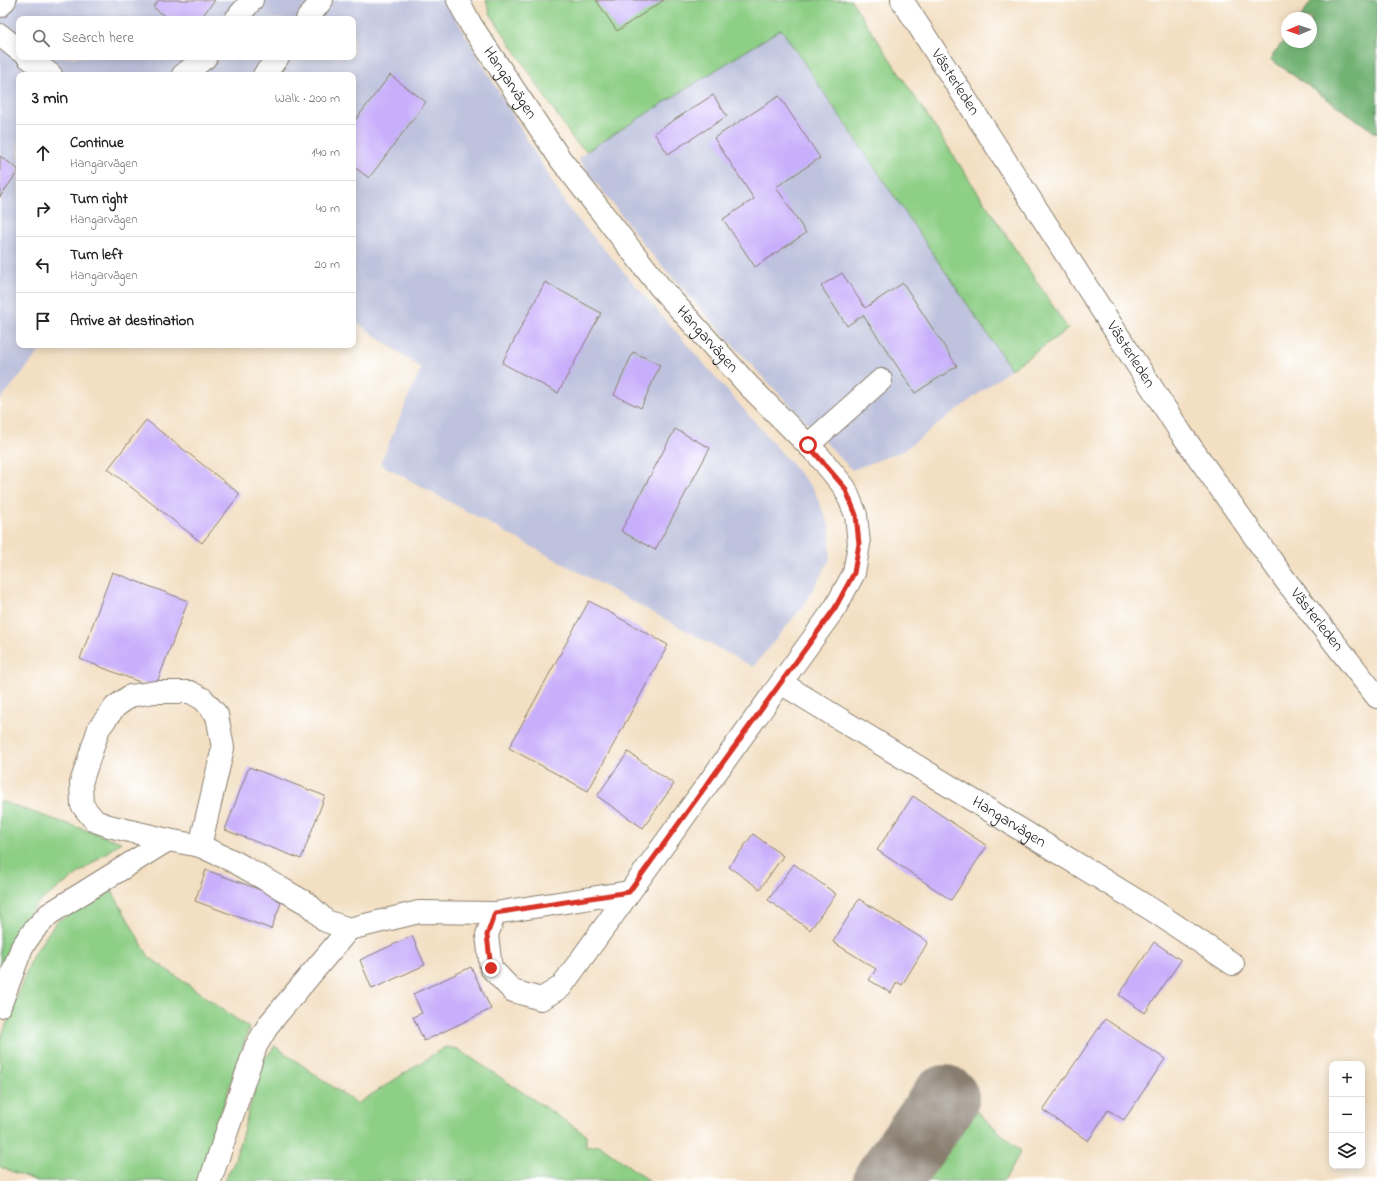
<!DOCTYPE html>
<html lang="en">
<head>
<meta charset="utf-8">
<style>
	:root { --surface:#fff; --page:#f6f6f6; --text:#222; --muted:#767676; --line:#e0e0e0 }
	body { margin:0; font-family:"Indie Flower",sans-serif; background:var(--page); color:var(--text) }
	.controls { position:absolute; right:12px; bottom:12px; display:grid; overflow:hidden; border-radius:8px; box-shadow:0 2px 10px #0003 }
	.controls button { width:36px; height:36px; display:grid; place-items:center; padding:0; border:0; border-bottom:1px solid var(--line); background:var(--surface); color:var(--text); font:20px sans-serif }
	.compass { position:absolute; left:1281px; top:12px; width:36px; height:36px; border-radius:50%; background:var(--surface); box-shadow:0 2px 10px #0003; rotate:268deg }
	.stop { position:absolute; width:12px; height:12px; margin:-9px; border:3px solid #d93025; border-radius:50%; background:#fff }
	.stop.end { background:#d93025; border-color:#fff; box-shadow:0 1px 4px #0008 }
	.list { margin:0; padding:0; list-style:none }
	h2 { display:flex; justify-content:space-between; align-items:center; height:52px; margin:0; padding:0 16px; font-size:17px }
	h2 small { font-size:13px; font-weight:400; color:var(--muted) }
	.list li { display:grid; grid-template-columns:26px 1fr auto; gap:12px; align-items:center; box-sizing:border-box; height:56px; padding:0 16px; border-top:1px solid var(--line) }
	.list b { display:block; font-size:15px; white-space:nowrap }
	.list p { margin:0; font-size:13px; white-space:nowrap; color:var(--muted) }
	.list em { font-size:13px; font-style:normal; color:var(--muted) }
	.icon { flex:none; width:22px; height:22px; fill:none; stroke:currentColor; stroke-width:2; stroke-linecap:round; stroke-linejoin:round }
	.map { position:relative; flex:none; width:1377px; height:1181px; overflow:hidden }
	.search { position:absolute; background:var(--surface); box-shadow:0 2px 10px #0003; left:16px; top:16px; width:340px; height:44px; display:flex; align-items:center; gap:10px; box-sizing:border-box; padding:0 14px; border-radius:8px; color:var(--muted); font-size:15px }
	.panel { position:absolute; background:var(--surface); box-shadow:0 2px 10px #0003; left:16px; top:72px; width:340px; height:276px; border-radius:8px }
	.map>svg:first-child { display:block }
	.industrial { fill:#bec2dd; fill-rule:evenodd }
	.green { fill:#8ecf86; stroke:#557651 }
	.forest { fill:#72b273; stroke:#476748 }
	.lines { fill:none; stroke-linecap:round; stroke-linejoin:round }
	.taxiway { stroke:#887e6f; stroke-width:68 }
	.building { fill:#c8affb }
	.minor-casing { stroke:#887e6f; stroke-width:24 }
	.minor { stroke:#fff; stroke-width:22 }
	.route { stroke:#d93025; stroke-width:5 }
	.labels { text-anchor:middle; dominant-baseline:central; stroke-width:4; stroke-linejoin:round; paint-order:stroke }
	.street-label { font-size:16px; fill:#1c1c1c; stroke:#fff }
</style>
</head>
<body>
<div class="map">
<svg width="1377" height="1181" viewBox="0 0 1377 1181">
	<rect width="100%" height="100%" fill="#fff"/>
	<filter id="ink" filterUnits="userSpaceOnUse"><feTurbulence type="fractalNoise" baseFrequency=".025" numOctaves="2"/><feDisplacementMap in="SourceGraphic" scale="8" xChannelSelector="R" yChannelSelector="G"/><feConvolveMatrix kernelMatrix="1 2 1 2 8 2 1 2 1" color-interpolation-filters="sRGB"/></filter>
	<filter id="wash" filterUnits="userSpaceOnUse"><feTurbulence type="fractalNoise" baseFrequency=".012" numOctaves="4" result="noise"/><feDisplacementMap in="SourceGraphic" scale="16" xChannelSelector="R" yChannelSelector="G"/><feGaussianBlur stdDeviation="0.9" result="paint"/><feColorMatrix in="noise" values="0 0 0 0 0 0 0 0 0 0 0 0 0 0 0 0 0 1.4 0 .05"/><feComposite in="paint" operator="in"/></filter>
	<g filter="url(#wash)">
		<rect width="100%" height="100%" fill="#f3dfc2"/>
		<path class="industrial" d="M0,0h445l122,207 247,283 16,38v31l-26,46 -51,62 -373,-203 41,-96 -68,-48v-245h-334v270h26l-45,55zM19,19h334v38h-334z
			M781,29l230,340 -108,82 -51,19 -110,-115 -95,-106 -69,-90 9,-8z"/>
		<path class="green" d="M486,0h365l217,329 -57,40 -230,-340 -194,122 -12,-9 -85,-129z
			M0,801l121,41 -83,61 -22,29 -16,45z
			M112,891l37,66 100,71 -51,153h-161l-37,-14v-126l33,-86 23,-33z
			M275,1046l82,58 88,-57 13,2 128,86v12l14,-2 49,36h-425l10,-18 29,-102z
			M967,1103l54,48 -17,30h-89z"/>
		<path class="forest" d="M1312,0h65v134l-107,-75 17,-23v6h24v-24h-11z"/>
		<g class="lines">
			<path class="taxiway" d="M887,1181l58,-82"/>
		</g>
		<g id="blocks">
			<path class="building" d="M159,0h56l-15,19h-32l-15,-12z
				M596,0h68l-47,31z
				M390,75l36,27 -57,76 -16,-12v-43z
				M713,95l14,21 -59,38 -14,-21z
				M779,96l41,62 -44,29 30,46 -51,34 -32,-48 31,-20 -40,-61z
				M0,156l19,14 -19,27z
				M842,273l23,35 38,-25 54,83 -42,27 -52,-78 -16,11 -26,-40z
				M545,282l56,31 -43,80 -56,-30z
				M633,352l27,13 -19,43 -27,-13z
				M146,420l94,74 -38,49 -94,-74z
				M675,429l35,19 -55,102 -34,-19z
				M112,572l76,29 -33,87 -75,-29z
				M589,601l79,44 -80,146 -79,-43z
				M628,752l46,32 -31,44 -46,-32z
				M249,767l76,29 -24,63 -76,-29z
				M913,796l74,50 -36,54 -74,-50z
				M753,834l30,22 -23,33 -31,-22z
				M794,864l42,30 -26,36 -42,-30z
				M206,870l77,28 -12,31 -76,-28z
				M859,899l69,43 -26,43 -5,-3 -6,11 -22,-13 7,-11 -43,-27z
				M412,936l13,29 -53,24 -12,-29z
				M1154,942l27,18 -36,53 -26,-18z
				M471,967l20,42 -67,32 -11,-24 9,-4 -9,-19z
				M1105,1019l60,40 -41,61 -16,-10 -20,31 -45,-31z"/>
		</g>
	</g>
	<g filter="url(#ink)">
		<use href="#blocks" fill-opacity="0" stroke="#887e6f" stroke-width="1"/>
		<g class="lines">
			<g class="minor-casing">
				<g id="minor">
					<path id="s1" d="M458,0l13,25 90,135 99,127 88,98 71,71 26,32 11,27 3,29 -5,29 -19,35 -274,379 -20,12 -28,-8 -22,-23 -4,-33 8,-22 134,-21"/>
					<path id="s2" d="M902,0l279,433 105,148 91,116"/>
					<path d="M0,6l5,-6"/>
					<path d="M236,19l16,-19"/>
					<path d="M307,19l15,-19"/>
					<path d="M0,35l19,15"/>
					<path d="M28,57l23,18"/>
					<path d="M183,75l23,-18"/>
					<path d="M264,75l14,-18"/>
					<path d="M808,445l73,-65"/>
					<path id="s3" d="M781,683l373,228 79,53"/>
					<path d="M168,840l-59,-14 -14,-5 -13,-16 -1,-22 18,-55 16,-21 15,-11 25,-4h35l13,7 14,16 6,33 -23,98"/>
					<path d="M0,1006l22,-59 12,-17 15,-16 119,-74 32,6 35,16 73,42 18,17 23,8"/>
					<path d="M210,1181l46,-135 13,-22 80,-95 70,-17 76,1"/>
				</g>
			</g>
			<use href="#minor" class="minor"/>
		</g>
	</g>
	<g class="lines" filter="url(#ink)">
		<path class="route" d="M491,968l-4,-33 8,-22 134,-21 206,-284 19,-35 5,-29 -3,-29 -11,-27 -37,-43"/>
	</g>
	<g class="labels">
		<g class="street-label">
			<text stroke="none"><textPath href="#s2" startOffset="98">Västerleden</textPath></text>
			<text stroke="none"><textPath href="#s1" startOffset="98">Hangarvägen</textPath></text>
			<text stroke="none"><textPath href="#s1" startOffset="422">Hangarvägen</textPath></text>
			<text stroke="none"><textPath href="#s2" startOffset="422">Västerleden</textPath></text>
			<text stroke="none"><textPath href="#s2" startOffset="746">Västerleden</textPath></text>
			<text stroke="none"><textPath href="#s3" startOffset="267">Hangarvägen</textPath></text>
		</g>
	</g>
</svg>
<div class="controls">
<button>+</button>
<button>−</button>
<button><svg class="icon" aria-label="layers" viewBox="0 0 24 24"><path d="M12 4l9 5-9 5-9-5zM3 14l9 5 9-5"/></svg></button>
</div>
<svg class="compass" viewBox="-18 -18 36 36"><path d="M0-13l5 13h-10z" fill="#e53935"/><path d="M0 13l5-13h-10z" fill="#767676"/></svg>
<div class="stop" style="left:808px;top:445px"></div>
<div class="stop end" style="left:491px;top:968px"></div>
<div class="search"><svg class="icon" aria-label="search" viewBox="0 0 24 24"><circle cx="10" cy="10" r="6"/><path d="M15 15l6 6"/></svg>Search here</div>
<section class="panel">
<h2>3 min<small>Walk · 200 m</small></h2>
<ul class="list">
<li><svg class="icon" aria-label="ahead" viewBox="0 0 24 24"><path d="M12 20V5M6 11l6-6 6 6"/></svg><div><b>Continue</b><p>Hangarvägen</p></div><em>140 m</em></li>
<li><svg class="icon" aria-label="right" viewBox="0 0 24 24"><path d="M7 20v-9h11M14 6l5 5-5 5"/></svg><div><b>Turn right</b><p>Hangarvägen</p></div><em>40 m</em></li>
<li><svg class="icon" aria-label="left" viewBox="0 0 24 24"><path d="M17 20v-9H6M10 6l-5 5 5 5"/></svg><div><b>Turn left</b><p>Hangarvägen</p></div><em>20 m</em></li>
<li><svg class="icon" aria-label="arrive" viewBox="0 0 24 24"><path d="M6 21V4h12l-3 4 3 4H6"/></svg><div><b>Arrive at destination</b></div></li>
</ul>
</section>
</div>
</body>
</html>
